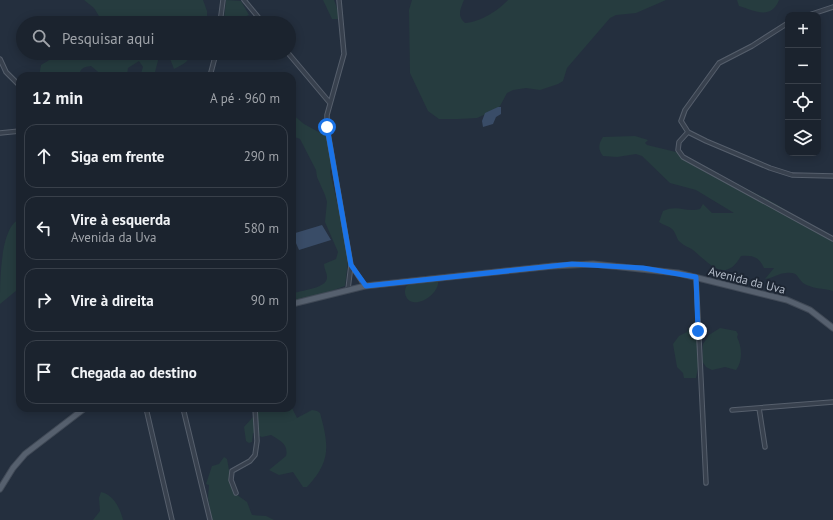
<!DOCTYPE html>
<html lang="pt">
<head>
<meta charset="utf-8">
<style>
	:root { --surface:#1b232e; --page:#282f3a; --text:#f1f3f6; --muted:#a0a4aa; --line:#39404a }
	body { margin:0; font-family:"PT Sans",sans-serif; background:var(--page); color:var(--text) }
	.controls { position:absolute; right:12px; top:12px; display:grid; overflow:hidden; border-radius:8px; box-shadow:0 2px 10px #0003 }
	.controls button { width:36px; height:36px; display:grid; place-items:center; padding:0; border:0; border-bottom:1px solid var(--line); background:var(--surface); color:var(--text); font:20px sans-serif }
	.stop { position:absolute; width:12px; height:12px; margin:-9px; border:3px solid #1a73e8; border-radius:50%; background:#fff }
	.stop.end { background:#1a73e8; border-color:#fff; box-shadow:0 1px 4px #0008 }
	.list { margin:0; padding:0; list-style:none }
	h2 { display:flex; justify-content:space-between; align-items:center; height:52px; margin:0; padding:0 16px; font-size:17px }
	h2 small { font-size:13px; font-weight:400; color:var(--muted) }
	.list li { display:grid; grid-template-columns:26px 1fr auto; gap:12px; align-items:center; box-sizing:border-box; height:64px; margin:0 8px 8px; padding:0 8px; border:1px solid var(--line); border-radius:12px }
	.list b { display:block; font-size:15px; white-space:nowrap }
	.list p { margin:0; font-size:13px; white-space:nowrap; color:var(--muted) }
	.list em { font-size:13px; font-style:normal; color:var(--muted) }
	.icon { flex:none; width:22px; height:22px; fill:none; stroke:currentColor; stroke-width:2; stroke-linecap:round; stroke-linejoin:round }
	.map { position:relative; flex:none; width:833px; height:520px; overflow:hidden }
	.search { position:absolute; background:var(--surface); box-shadow:0 2px 10px #0003; left:16px; top:16px; width:280px; height:44px; display:flex; align-items:center; gap:10px; box-sizing:border-box; padding:0 14px; border-radius:22px; color:var(--muted); font-size:15px }
	.panel { position:absolute; background:var(--surface); box-shadow:0 2px 10px #0003; left:16px; top:72px; width:280px; height:340px; border-radius:12px }
	.map>svg:first-child { display:block }
	.green { fill:#263c3f }
	.water { fill:#394c67 }
	.lines { fill:none; stroke-linecap:round; stroke-linejoin:round }
	.street-casing { stroke:#565f6c; stroke-width:5.5 }
	.primary-casing { stroke:#414a57; stroke-width:7 }
	.street { stroke:#38414e; stroke-width:3.5 }
	.primary { stroke:#56606e; stroke-width:5 }
	.route { stroke:#1a73e8; stroke-width:5 }
	.labels { text-anchor:middle; dominant-baseline:central; stroke-width:4; stroke-linejoin:round; paint-order:stroke }
	.street-label { font-size:12px; fill:#b4bcc9; stroke:#1d2633 }
</style>
</head>
<body>
<div class="map">
<svg width="833" height="520" viewBox="0 0 833 520">
	<rect width="100%" height="100%" fill="#242f3e"/>
	<path class="green" d="M84,0h119l4,11v12h-107l2,-2 -8,-13z
		M226,0l15,1 8,14 -7,3 1,5h-22l3,-4z
		M323,0h11l5,14v5h-7z
		M412,0h52c-4,10 -7,16 1,23 15,-1 33,-12 43,-23h158l-30,13 -20,2 -6,3 -43,50 -4,13 -5,3 -18,6 -14,-2 -13,2 -6,3 -7,13 -5,4 -18,8 -19,1h-19l-11,-8 -18,-38 -1,-63z
		M737,0h42c-8,20 -24,11 -40,6z
		M61,53h99l-6,23h-14l3,-9 -4,-6 -11,7 -1,8h-24l-12,-10c-7,1 -11,2 -12,10h-40l2,-11z
		M170,53h19c1,10 -8,12 -15,16l-5,-13z
		M292,114l12,10 22,12 5,30 -1,6 19,81 -4,33 -53,19v-11c8,-4 36,-5 35,-17 0,-4 -3,-8 -3,-13l12,-5 2,-7 -13,-30 2,-20 -2,-7 -8,-18 -1,-7 -16,-31 -8,-3z
		M635,136l13,4 -3,3 2,2 29,7 34,23 27,9 39,20 57,38v49c-10,-3 -21,-2 -30,-8 -7,-6 -4,-11 -17,-10 -7,0 -13,5 -21,6l9,-11h-10c-5,-11 -11,-13 -23,-12 -16,28 -31,8 -48,-6 -4,-3 -9,-4 -13,-8 -4,-3 -4,-10 -8,-13 -3,-3 -9,-4 -13,-7l4,-11c15,-7 23,2 37,-2l3,-5 9,9h22l-38,-23 -26,-7 -28,-27 -6,-2 -19,3 -14,-1c-5,-7 -5,-11 0,-19z
		M20,219v66l-3,5 -17,14c0,-22 0,-78 20,-85z
		M438,280c2,11 -14,24 -25,22 -10,-2 -11,-17 -1,-20 8,-2 18,-1 26,-2z
		M689,327c13,15 11,32 7,51h-12l-1,-5 -6,-6 -4,-23 6,-8 8,-4z
		M720,328l16,3 2,3 -1,3c5,10 6,24 -1,33l-11,-3 -13,3 -6,-3 -4,-6 1,-17 6,-9z
		M254,408h38l5,10 15,-8 5,1 3,2c9,33 11,48 -13,74h-4l-10,-15 -14,3 -10,-5 17,-14c3,-12 -7,-16 -15,-21l-9,2 -9,-4 -1,9 -3,1 -3,-2 -2,-14 9,-10z
		M224,457l3,2 6,33 14,10 5,13 14,1 8,4h-62l-4,-22 1,-13 -3,-1 6,-18 7,-2z
		M101,492c13,3 19,16 22,28h-30l7,-9 -1,-13z"/>
	<path class="water" d="M498,107h3v7l-5,3 -3,7 -10,3 -1,-6 3,-8z
		M322,225l9,15 -32,10 -7,-16z"/>
	<g class="lines">
		<g class="street-casing">
			<path id="street" d="M244,0l19,23
				M339,0l5,54 -17,61v12l24,138 -3,24
				M809,15l24,-8
				M220,23l3,-23
				M788,23l-36,23 -33,17 -34,47 -4,11 7,11 18,9 64,27 22,7 41,1
				M288,53l42,50
				M0,59l6,13 14,14
				M210,76l6,-23
				M688,132l-9,10 -1,8 5,7 150,82
				M0,133l20,-2
				M351,265l14,21
				M696,277l10,206
				M146,408l26,112
				M183,408l27,112
				M759,408l6,39
				M732,410l101,-8
				M236,493l-5,-13 1,-9 18,-10 5,-6 2,-14 -2,-33"/>
		</g>
		<g class="primary-casing">
			<path id="primary" d="M292,304l73,-18 188,-20 40,-2 85,9 109,27 23,10 23,18
				M0,489l13,-21 12,-14 60,-46"/>
		</g>
		<use href="#street" class="street"/>
		<use href="#primary" class="primary"/>
	</g>
	<g class="lines">
		<path class="route" d="M327,127l24,138 15,21 206,-22 71,4 53,9 2,54"/>
	</g>
	<g class="labels">
		<g class="street-label">
			<text transform="translate(747 280) rotate(14)">Avenida da Uva</text>
		</g>
	</g>
</svg>
<div class="controls">
<button>+</button>
<button>−</button>
<button><svg class="icon" aria-label="locate" viewBox="0 0 24 24"><circle cx="12" cy="12" r="6"/><path d="M12 2v4M12 18v4M2 12h4M18 12h4"/></svg></button>
<button><svg class="icon" aria-label="layers" viewBox="0 0 24 24"><path d="M12 4l9 5-9 5-9-5zM3 14l9 5 9-5"/></svg></button>
</div>
<div class="stop" style="left:327px;top:127px"></div>
<div class="stop end" style="left:698px;top:331px"></div>
<div class="search"><svg class="icon" aria-label="search" viewBox="0 0 24 24"><circle cx="10" cy="10" r="6"/><path d="M15 15l6 6"/></svg>Pesquisar aqui</div>
<section class="panel">
<h2>12 min<small>A pé · 960 m</small></h2>
<ul class="list">
<li><svg class="icon" aria-label="ahead" viewBox="0 0 24 24"><path d="M12 20V5M6 11l6-6 6 6"/></svg><div><b>Siga em frente</b></div><em>290 m</em></li>
<li><svg class="icon" aria-label="left" viewBox="0 0 24 24"><path d="M17 20v-9H6M10 6l-5 5 5 5"/></svg><div><b>Vire à esquerda</b><p>Avenida da Uva</p></div><em>580 m</em></li>
<li><svg class="icon" aria-label="right" viewBox="0 0 24 24"><path d="M7 20v-9h11M14 6l5 5-5 5"/></svg><div><b>Vire à direita</b></div><em>90 m</em></li>
<li><svg class="icon" aria-label="arrive" viewBox="0 0 24 24"><path d="M6 21V4h12l-3 4 3 4H6"/></svg><div><b>Chegada ao destino</b></div></li>
</ul>
</section>
</div>
</body>
</html>
